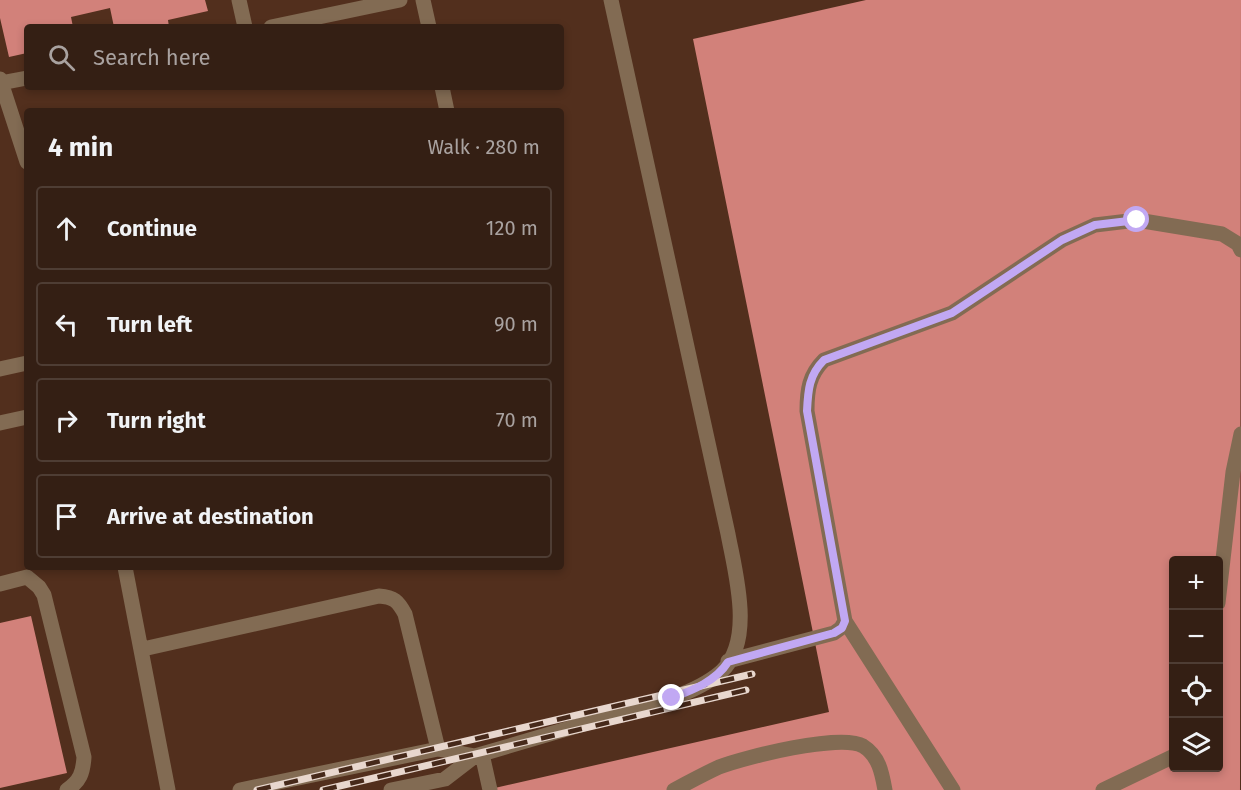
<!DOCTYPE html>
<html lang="en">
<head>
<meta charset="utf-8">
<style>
	:root { --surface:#341f14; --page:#3f2c22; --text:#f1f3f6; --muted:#a9a2a0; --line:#4e3d34 }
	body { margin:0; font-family:"Fira Sans",sans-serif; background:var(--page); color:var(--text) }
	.controls { position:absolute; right:18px; bottom:18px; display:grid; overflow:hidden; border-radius:6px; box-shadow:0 3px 9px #0003 }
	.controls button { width:54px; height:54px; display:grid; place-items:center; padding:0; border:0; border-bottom:2px solid var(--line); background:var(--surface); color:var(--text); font:30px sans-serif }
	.stop { position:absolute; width:18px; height:18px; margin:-14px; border:4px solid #c1a8f3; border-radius:50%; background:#fff }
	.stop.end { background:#c1a8f3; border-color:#fff; box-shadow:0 2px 6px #0008 }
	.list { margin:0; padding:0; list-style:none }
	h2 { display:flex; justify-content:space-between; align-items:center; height:78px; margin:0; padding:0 24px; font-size:26px }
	h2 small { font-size:20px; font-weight:400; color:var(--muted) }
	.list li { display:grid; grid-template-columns:39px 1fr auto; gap:18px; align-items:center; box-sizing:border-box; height:84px; margin:0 12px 12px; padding:0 12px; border:2px solid var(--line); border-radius:6px }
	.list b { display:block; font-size:22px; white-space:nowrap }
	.list em { font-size:20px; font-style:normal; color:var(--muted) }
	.icon { flex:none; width:33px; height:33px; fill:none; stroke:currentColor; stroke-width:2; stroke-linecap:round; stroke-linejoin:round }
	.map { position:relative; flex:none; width:1241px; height:790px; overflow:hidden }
	.search { position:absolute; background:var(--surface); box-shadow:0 3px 9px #0003; left:24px; top:24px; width:540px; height:66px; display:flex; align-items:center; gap:15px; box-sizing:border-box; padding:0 21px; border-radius:6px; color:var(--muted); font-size:22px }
	.panel { position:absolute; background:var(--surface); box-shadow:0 3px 9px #0003; left:24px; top:108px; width:540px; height:462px; border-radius:6px }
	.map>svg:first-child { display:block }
	.built { fill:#522f1d; fill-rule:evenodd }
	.building { fill:#d2817a; fill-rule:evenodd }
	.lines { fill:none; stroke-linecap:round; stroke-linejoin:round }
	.minor { stroke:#826b53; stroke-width:15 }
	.rail-casing { stroke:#e8d7ce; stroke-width:7 }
	.rail { stroke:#46291a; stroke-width:4.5; stroke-dasharray:14; stroke-linecap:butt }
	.route { stroke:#c1a8f3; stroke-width:8 }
</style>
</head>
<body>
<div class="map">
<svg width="1241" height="790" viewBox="0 0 1241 790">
	<rect width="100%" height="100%" fill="#46291a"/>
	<path class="built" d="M0,0h1241v790h-1241zM27,27h534v60h-534zM27,111h534v456h-534zM1174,560h44v208h-44z"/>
	<path class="building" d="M0,0h205l3,11 -40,9 1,7h-55l-4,-19 -39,9 2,10h-46v26l-18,4 -9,-39z
		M866,0h375l-1,790h-754l343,-78 -136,-673zM1174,560h44v208h-44z
		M31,616l36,157 -67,15v-165z"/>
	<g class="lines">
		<path class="minor" d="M239,0l6,27
			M423,0l6,27
			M271,27l129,-27
			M0,79l27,83
			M1,83l26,-5
			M442,87l5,24
			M0,369l27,-6
			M0,423l27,-6
			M125,567l43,223
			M0,584l27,-7 12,10 5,8 40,162c-1,16 -4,24 -17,33
			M1218,603l15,-131 8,-38
			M845,621l108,169
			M143,649l236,-53c15,1 19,5 26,18l33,135
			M728,661l106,-28 7,-5 4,-7 -38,-210c0,-21 2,-36 17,-51l128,-47 110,-73 33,-15 42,-5 85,14 16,10 3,6
			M482,754l8,36
			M240,790l198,-41 37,7
			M391,790l54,-11 30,-23 197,-58c17,-6 35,-14 49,-26 34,-31 14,-100 7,-138l-117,-534
			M674,790c15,-8 30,-16 45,-23 26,-10 122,-34 144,-21 16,10 19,27 22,44
			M1103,790l71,-34"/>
		<g class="rail-casing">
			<path id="rail" d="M257,790l495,-116
				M323,790l423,-100"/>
		</g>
		<use href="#rail" class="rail"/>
	</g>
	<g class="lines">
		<path class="route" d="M672,698c21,-8 44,-17 56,-36l106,-29 8,-5 3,-7 -38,-210c1,-21 2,-36 17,-51l128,-47 110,-73 33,-15 42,-5"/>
	</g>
</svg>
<div class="controls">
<button>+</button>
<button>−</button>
<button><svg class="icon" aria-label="locate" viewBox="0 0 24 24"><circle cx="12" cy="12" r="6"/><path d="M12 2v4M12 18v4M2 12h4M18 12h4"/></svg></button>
<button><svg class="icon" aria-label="layers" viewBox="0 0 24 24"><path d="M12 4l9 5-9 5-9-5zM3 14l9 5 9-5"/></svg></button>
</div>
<div class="stop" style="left:1137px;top:220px"></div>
<div class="stop end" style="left:672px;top:698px"></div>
<div class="search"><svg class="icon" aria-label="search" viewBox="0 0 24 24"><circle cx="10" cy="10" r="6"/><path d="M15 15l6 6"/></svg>Search here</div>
<section class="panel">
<h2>4 min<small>Walk · 280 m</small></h2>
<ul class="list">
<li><svg class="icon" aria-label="ahead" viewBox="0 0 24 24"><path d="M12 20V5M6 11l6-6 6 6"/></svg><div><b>Continue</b></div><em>120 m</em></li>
<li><svg class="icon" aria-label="left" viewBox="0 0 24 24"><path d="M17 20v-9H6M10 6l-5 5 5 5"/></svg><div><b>Turn left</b></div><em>90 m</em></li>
<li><svg class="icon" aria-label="right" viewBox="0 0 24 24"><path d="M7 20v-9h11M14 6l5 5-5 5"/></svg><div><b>Turn right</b></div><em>70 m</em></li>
<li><svg class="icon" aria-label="arrive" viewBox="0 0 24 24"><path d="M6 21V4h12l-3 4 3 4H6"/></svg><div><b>Arrive at destination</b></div></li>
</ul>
</section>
</div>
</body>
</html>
